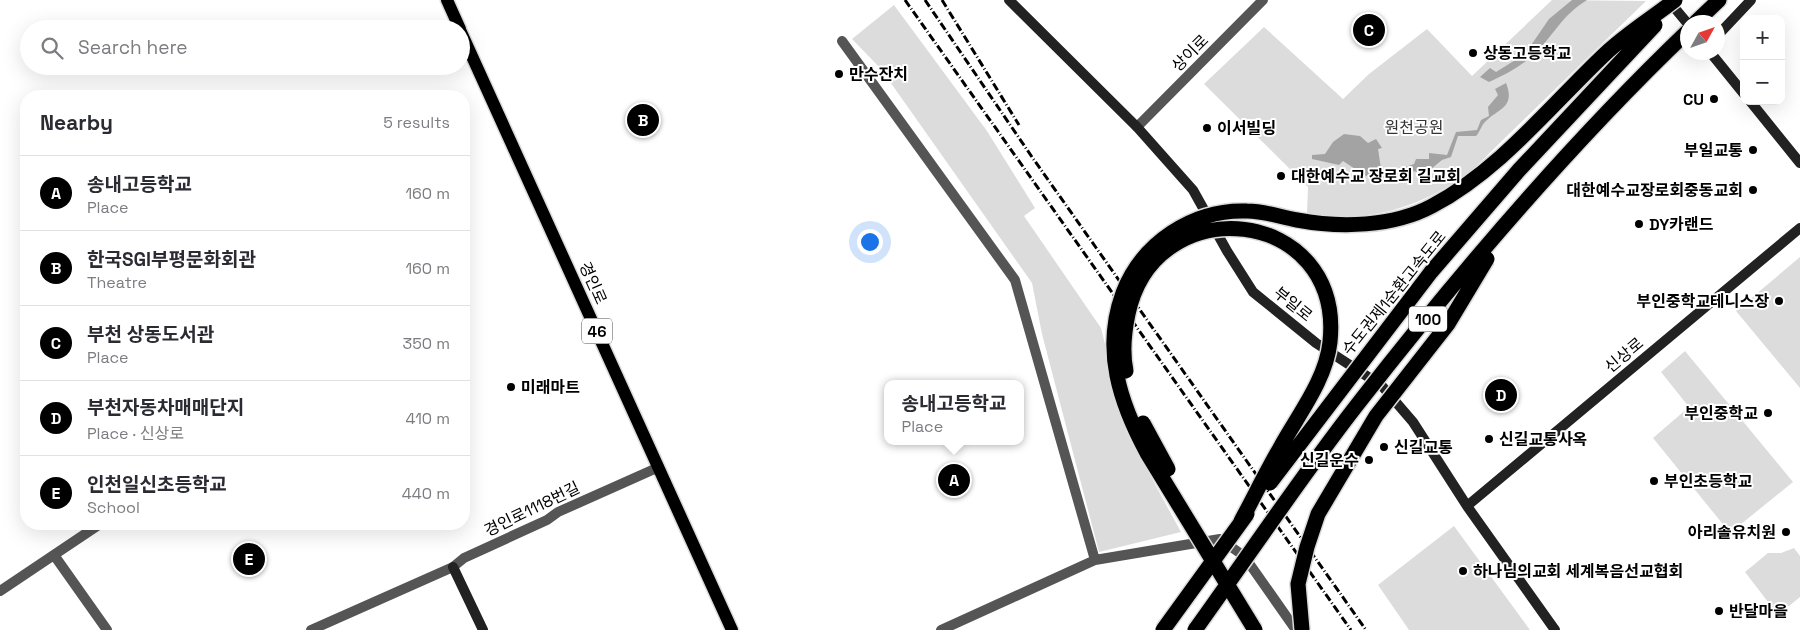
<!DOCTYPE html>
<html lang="en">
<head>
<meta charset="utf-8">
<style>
	:root { --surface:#fff; --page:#f7f7f7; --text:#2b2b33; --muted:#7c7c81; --line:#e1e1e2; --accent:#000 }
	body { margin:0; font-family:"Space Grotesk","Noto Sans KR",sans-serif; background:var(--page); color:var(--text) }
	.controls { position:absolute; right:15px; top:15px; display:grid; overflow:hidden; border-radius:10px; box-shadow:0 5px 20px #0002 }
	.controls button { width:45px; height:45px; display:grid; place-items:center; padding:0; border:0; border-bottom:1px solid var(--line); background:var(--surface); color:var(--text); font:25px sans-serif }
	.compass { position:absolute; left:1680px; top:15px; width:45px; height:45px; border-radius:50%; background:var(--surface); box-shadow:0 5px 20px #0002; rotate:50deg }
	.you { position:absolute; left:869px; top:241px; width:18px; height:18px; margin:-12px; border:4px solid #fff; border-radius:50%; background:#1a73e8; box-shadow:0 0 0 8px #1a73e833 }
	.badge { display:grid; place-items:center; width:32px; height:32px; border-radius:50%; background:var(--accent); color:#fff; font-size:16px; font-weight:700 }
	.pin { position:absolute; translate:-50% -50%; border:2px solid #fff; box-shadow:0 1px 5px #0006 }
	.popup { position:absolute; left:884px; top:380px; width:140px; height:65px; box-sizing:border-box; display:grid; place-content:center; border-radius:10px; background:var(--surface); filter:drop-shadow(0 1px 4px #0005); font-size:16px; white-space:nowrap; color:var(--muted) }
	.popup b { font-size:19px; color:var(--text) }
	.popup::after { content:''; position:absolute; left:50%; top:100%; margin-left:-10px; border:10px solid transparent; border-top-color:var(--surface) }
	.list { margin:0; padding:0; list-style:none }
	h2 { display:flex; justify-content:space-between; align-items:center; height:65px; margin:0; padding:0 20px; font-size:21px }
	h2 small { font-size:16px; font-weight:400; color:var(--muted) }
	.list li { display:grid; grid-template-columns:32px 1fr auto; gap:15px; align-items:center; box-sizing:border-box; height:75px; padding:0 20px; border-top:1px solid var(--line) }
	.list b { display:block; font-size:19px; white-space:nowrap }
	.list p { margin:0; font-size:16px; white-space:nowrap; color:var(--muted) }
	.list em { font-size:16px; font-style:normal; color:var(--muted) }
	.icon { flex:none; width:28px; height:28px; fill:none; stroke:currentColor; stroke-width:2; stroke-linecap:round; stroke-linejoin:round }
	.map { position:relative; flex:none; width:1800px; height:630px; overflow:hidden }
	.search { position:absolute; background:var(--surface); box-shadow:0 5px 20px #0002; left:20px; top:20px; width:450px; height:55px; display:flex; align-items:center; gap:12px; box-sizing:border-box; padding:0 18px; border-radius:28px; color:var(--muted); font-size:19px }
	.panel { position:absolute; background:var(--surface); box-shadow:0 5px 20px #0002; left:20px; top:90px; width:450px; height:440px; border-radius:20px }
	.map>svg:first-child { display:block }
	.green { fill:#dcdcdc }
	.water { fill:#a3a3a3 }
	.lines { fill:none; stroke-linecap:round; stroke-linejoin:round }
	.primary-casing { stroke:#dbdbdb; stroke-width:15 }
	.highway-casing { stroke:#dbdbdb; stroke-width:18 }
	.street { stroke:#555; stroke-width:10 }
	.secondary { stroke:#222; stroke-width:10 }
	.primary { stroke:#000; stroke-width:12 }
	.highway { stroke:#000; stroke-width:15 }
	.rail { stroke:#000; stroke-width:3; stroke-dasharray:8 2.5 1 2.5; stroke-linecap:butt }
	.highway-bridge-casing { stroke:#dbdbdb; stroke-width:18; stroke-linecap:butt }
	.highway-bridge { stroke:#000; stroke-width:15 }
	.poi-dot { fill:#000; stroke:#fff; stroke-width:2 }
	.labels { text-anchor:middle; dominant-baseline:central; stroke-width:4; stroke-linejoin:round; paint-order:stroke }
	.shield { fill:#fff; stroke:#4c4c4c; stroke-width:1 }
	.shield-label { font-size:15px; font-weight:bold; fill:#000 }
	.street-label { font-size:16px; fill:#000; stroke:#fff }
	.poi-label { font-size:16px; font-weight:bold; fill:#000; stroke:#fff; text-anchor:start }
	.park-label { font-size:16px; fill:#333; stroke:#fff }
</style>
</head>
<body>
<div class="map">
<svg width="1800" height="630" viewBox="0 0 1800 630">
	<rect width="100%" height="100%" fill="#fff"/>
	<path class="green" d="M1552,0l94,1 -177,172c-54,37 -98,49 -162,41l1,-27 -104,-103 60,-57 79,72 26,-25 58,-45 45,47z
		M894,5l93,126 48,77 -11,8 77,112 26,105 54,99 -82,20 -57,-218 -10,-51 -151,-214 -29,-30z
		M1800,257v131l-64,-77z
		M1685,351l108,131 -63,51 -77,-95 36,-31 -28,-35z
		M1454,526l76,104h-121l-31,-45z
		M1794,548l6,8v41l-22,18 -33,-43 23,-19h13z"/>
	<path class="water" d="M1572,0h15c-27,17 -31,33 -52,53 -13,13 -29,21 -46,29l-9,-5 10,-9 6,4 29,-18 24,-35z
		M1506,83c10,25 -9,26 -21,39 -4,4 -5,10 -9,14h-18l-7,21 -9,3 -17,14 -16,-4c-24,24 -44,5 -66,-9l-4,4 -27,-6v-4l13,-1 8,-12 11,-8 16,2 8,7 8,-4 6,9 -4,1 4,26 8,2 15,-10 9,-3 2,-5h13v-6l18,2 9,-23 21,-2 4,-10 8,-4 -1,-9 10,-12 -3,-6z"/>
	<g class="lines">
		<g class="primary-casing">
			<path id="primary" d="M447,0l13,29
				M461,32l271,598"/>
		</g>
		<g class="highway-casing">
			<path id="highway" d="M1696,22l23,-22"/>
		</g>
		<path class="street" d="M842,41l173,239 80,280
			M1137,127l126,-127
			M54,555l53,75
			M0,591l100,-67
			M311,630l142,-63 11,-9 83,-38 11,-8 101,-45
			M941,630l154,-70 125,-21 24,17 52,74"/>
		<path class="secondary" d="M1009,0l128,127 56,63 34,61 26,41 63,51 66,43 31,36 54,84 88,124
			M1668,0l20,24
			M1718,35l33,-35
			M1710,52l34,42
			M1750,101l50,62
			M1467,506l333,-278
			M453,567l30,63"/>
		<use href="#primary" class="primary"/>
		<use href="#highway" class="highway"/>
		<path class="rail" d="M905,0l446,630
			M925,0l107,157 334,473
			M942,0l77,125"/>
		<g class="highway-bridge-casing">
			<path id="highway-bridge" d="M1126,371c-4,-19 -2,-38 2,-57 27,-128 216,-107 202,28 -4,38 -32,73 -50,106 -14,24 -26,49 -39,73
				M1143,423l25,46
				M1270,483l161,-211 88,-102 136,-145
				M1163,630l84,-116
				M1195,630c54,-75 105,-152 162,-225 102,-131 211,-259 331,-374
				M1255,630l-108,-177c-27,-50 -45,-103 -24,-160 19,-50 70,-84 124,-82 18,0 33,6 50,9 43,8 96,7 135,-14 68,-36 118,-100 173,-152 21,-20 47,-36 70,-54
				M1302,630l-4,-46 9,-37 11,-33 58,-98 72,-92 39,-65"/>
		</g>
		<use href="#highway-bridge" class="highway-bridge"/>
	</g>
	<g class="poi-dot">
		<circle cx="1473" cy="53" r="5"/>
		<circle cx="839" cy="74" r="5"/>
		<circle cx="1714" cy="99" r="5"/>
		<circle cx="1207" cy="128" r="5"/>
		<circle cx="1753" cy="150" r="5"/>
		<circle cx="1281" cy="176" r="5"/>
		<circle cx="1753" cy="190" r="5"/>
		<circle cx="1639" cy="224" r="5"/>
		<circle cx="1779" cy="301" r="5"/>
		<circle cx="511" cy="387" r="5"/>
		<circle cx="1768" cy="413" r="5"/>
		<circle cx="1489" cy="439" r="5"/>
		<circle cx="1384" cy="447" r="5"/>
		<circle cx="1369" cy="460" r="5"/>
		<circle cx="1654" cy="481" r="5"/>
		<circle cx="1786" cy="532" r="5"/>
		<circle cx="1463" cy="571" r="5"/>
		<circle cx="1719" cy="611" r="5"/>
	</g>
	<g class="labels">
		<g class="shield">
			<rect x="1409" y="306.5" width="38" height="25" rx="4"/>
			<rect x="582" y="318.5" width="30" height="25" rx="4"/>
		</g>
		<g class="shield-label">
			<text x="1428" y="319">100</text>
			<text x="597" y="331">46</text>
		</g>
		<g class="street-label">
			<text transform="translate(1190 53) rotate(-45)">상이로</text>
			<text transform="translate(593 283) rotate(66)">경인로</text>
			<text transform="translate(1394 293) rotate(-51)">수도권제1순환고속도로</text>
			<text transform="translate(1293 304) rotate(39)">부일로</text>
			<text transform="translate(1624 355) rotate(-40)">신상로</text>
			<text transform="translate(532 509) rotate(-26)">경인로1118번길</text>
		</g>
		<g class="poi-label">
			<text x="1483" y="53">상동고등학교</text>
			<text x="849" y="74">만수잔치</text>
			<text x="1704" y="99" text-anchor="end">CU</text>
			<text x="1217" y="128">이서빌딩</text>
			<text x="1743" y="150" text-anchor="end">부일교통</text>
			<text x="1291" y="176">대한예수교 장로회 길교회</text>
			<text x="1743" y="190" text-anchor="end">대한예수교장로회중동교회</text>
			<text x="1649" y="224">DY카랜드</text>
			<text x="1769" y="301" text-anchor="end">부인중학교테니스장</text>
			<text x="521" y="387">미래마트</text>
			<text x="1758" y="413" text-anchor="end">부인중학교</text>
			<text x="1499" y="439">신길교통사옥</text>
			<text x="1394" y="447">신길교통</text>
			<text x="1359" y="460" text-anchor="end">신길운수</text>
			<text x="1664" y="481">부인초등학교</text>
			<text x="1776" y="532" text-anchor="end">아리솔유치원</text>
			<text x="1473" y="571">하나님의교회 세계복음선교협회</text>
			<text x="1729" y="611">반달마을</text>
		</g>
		<g class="park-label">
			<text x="1414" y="127">원천공원</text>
		</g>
	</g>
</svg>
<div class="controls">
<button>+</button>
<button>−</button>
</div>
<svg class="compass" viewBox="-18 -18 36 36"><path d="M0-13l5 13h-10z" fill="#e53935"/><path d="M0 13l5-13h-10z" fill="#7c7c81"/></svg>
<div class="you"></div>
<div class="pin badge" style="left:954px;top:480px">A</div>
<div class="popup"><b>송내고등학교</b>Place</div>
<div class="pin badge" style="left:643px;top:120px">B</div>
<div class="pin badge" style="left:1369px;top:30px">C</div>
<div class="pin badge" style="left:1501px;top:395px">D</div>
<div class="pin badge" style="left:249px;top:559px">E</div>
<div class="search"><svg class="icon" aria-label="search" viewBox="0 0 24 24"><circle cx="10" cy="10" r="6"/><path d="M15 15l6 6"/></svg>Search here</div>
<section class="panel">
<h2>Nearby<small>5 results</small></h2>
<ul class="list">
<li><span class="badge">A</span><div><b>송내고등학교</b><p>Place</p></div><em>160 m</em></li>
<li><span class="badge">B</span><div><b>한국SGI부평문화회관</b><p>Theatre</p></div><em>160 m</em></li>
<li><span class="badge">C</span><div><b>부천 상동도서관</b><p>Place</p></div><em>350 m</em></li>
<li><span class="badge">D</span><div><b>부천자동차매매단지</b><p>Place · 신상로</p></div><em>410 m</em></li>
<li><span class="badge">E</span><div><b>인천일신초등학교</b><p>School</p></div><em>440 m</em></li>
</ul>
</section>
</div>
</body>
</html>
